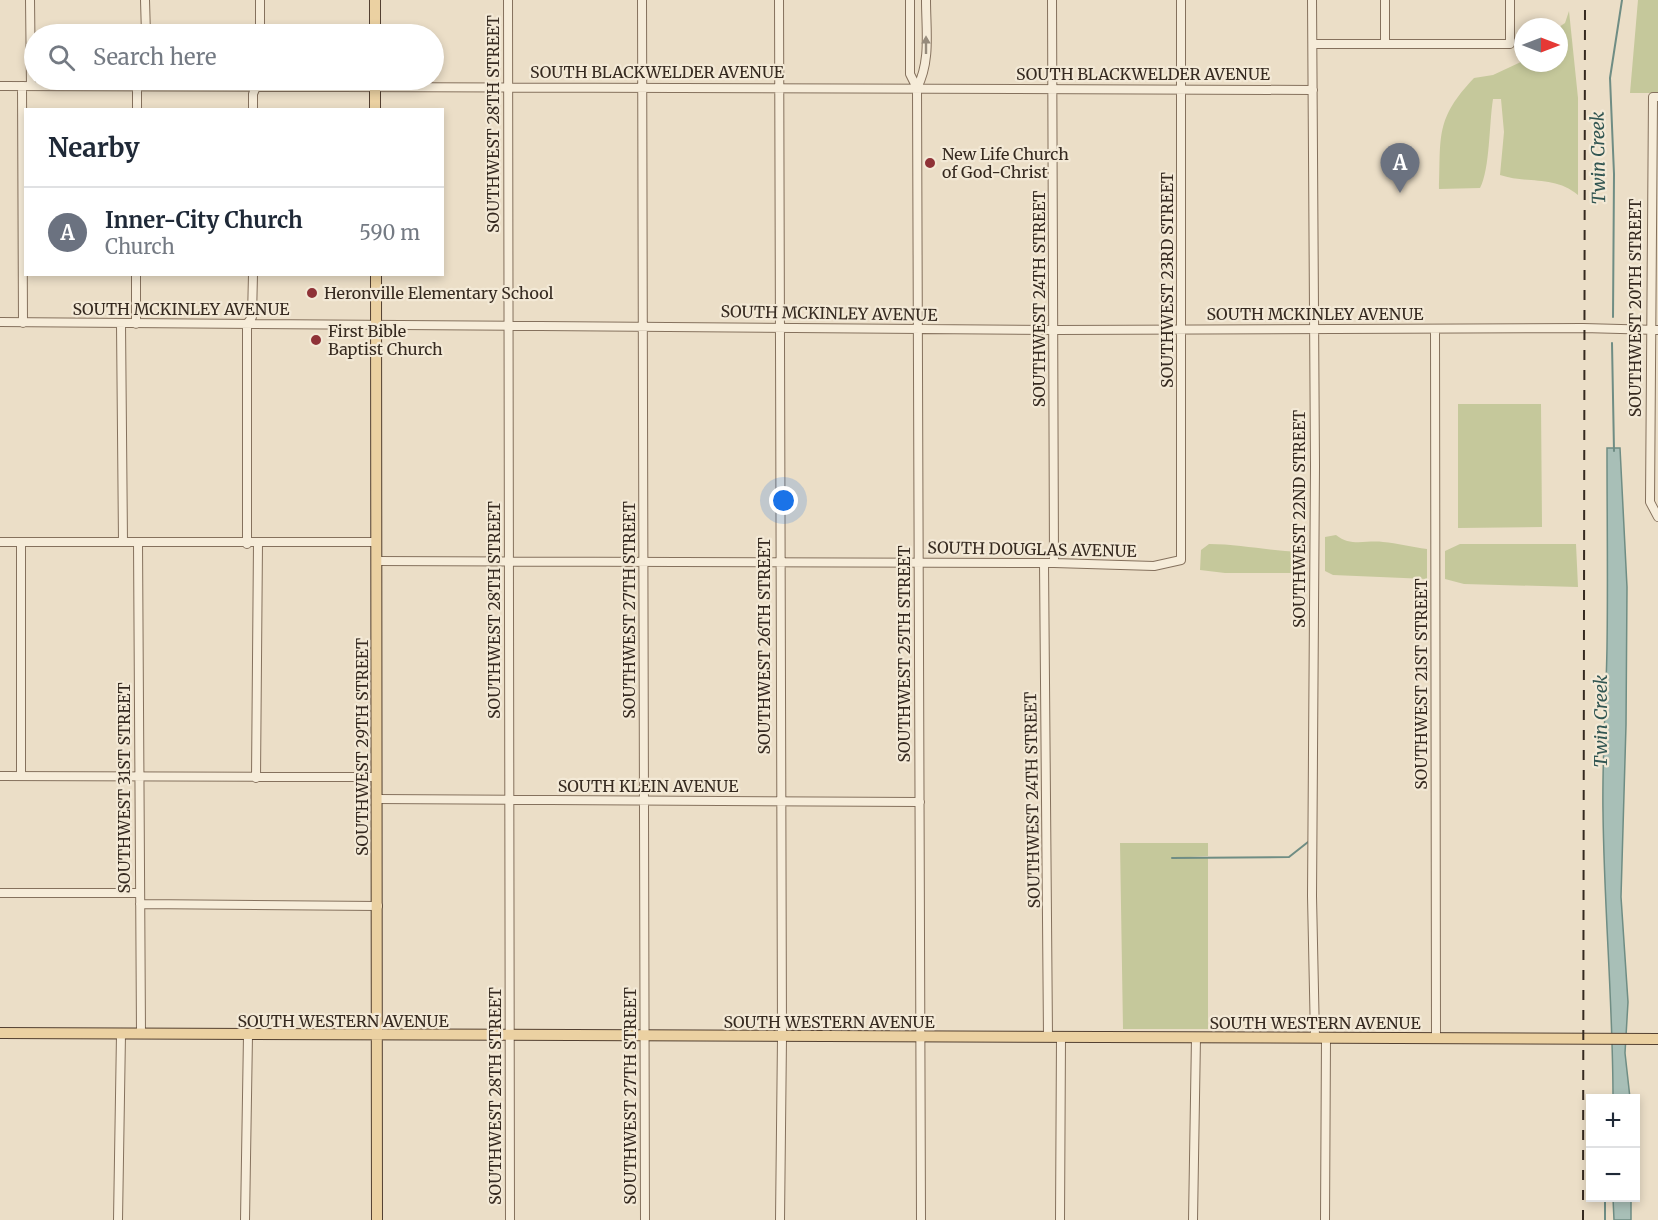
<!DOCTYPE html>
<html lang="en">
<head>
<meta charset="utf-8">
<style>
	:root { --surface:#fff; --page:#f6f6f7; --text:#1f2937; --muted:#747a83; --line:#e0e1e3; --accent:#8f3237 }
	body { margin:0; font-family:Merriweather,serif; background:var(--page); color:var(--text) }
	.controls { position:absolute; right:18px; bottom:18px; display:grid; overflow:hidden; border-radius:0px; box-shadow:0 3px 9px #0003 }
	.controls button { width:54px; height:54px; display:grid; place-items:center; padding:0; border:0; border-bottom:2px solid var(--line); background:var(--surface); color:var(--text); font:30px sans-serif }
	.compass { position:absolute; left:1514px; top:18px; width:54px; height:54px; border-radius:50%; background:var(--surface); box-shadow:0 3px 9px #0003; rotate:90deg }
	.you { position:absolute; left:784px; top:501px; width:21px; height:21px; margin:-15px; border:4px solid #fff; border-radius:50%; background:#1a73e8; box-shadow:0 0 0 9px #1a73e833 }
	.badge { display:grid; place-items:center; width:39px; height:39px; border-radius:50%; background:var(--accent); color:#fff; font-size:20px; font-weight:700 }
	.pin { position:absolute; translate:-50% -50px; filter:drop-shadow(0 2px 3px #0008) }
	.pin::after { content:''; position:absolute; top:32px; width:21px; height:18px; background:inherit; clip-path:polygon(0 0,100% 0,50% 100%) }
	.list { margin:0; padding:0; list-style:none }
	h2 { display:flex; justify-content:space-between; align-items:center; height:78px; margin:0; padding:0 24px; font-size:26px }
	h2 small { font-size:20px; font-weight:400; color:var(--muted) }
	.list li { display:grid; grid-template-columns:39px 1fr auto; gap:18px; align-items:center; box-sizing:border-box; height:90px; padding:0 24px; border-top:2px solid var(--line) }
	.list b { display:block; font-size:22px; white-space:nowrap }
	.list p { margin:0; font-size:20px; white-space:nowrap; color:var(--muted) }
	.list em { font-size:20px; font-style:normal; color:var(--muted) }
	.icon { flex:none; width:33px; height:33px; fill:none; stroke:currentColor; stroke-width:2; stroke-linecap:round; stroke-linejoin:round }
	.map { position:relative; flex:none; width:1658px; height:1220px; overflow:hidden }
	.search { position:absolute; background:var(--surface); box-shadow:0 3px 9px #0003; left:24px; top:24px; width:420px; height:66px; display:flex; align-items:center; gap:15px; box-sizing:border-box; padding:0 21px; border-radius:33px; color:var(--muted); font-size:22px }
	.panel { position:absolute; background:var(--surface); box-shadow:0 3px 9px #0003; left:24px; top:108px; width:420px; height:168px; border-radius:0px }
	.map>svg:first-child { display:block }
	.green { fill:#c5c89b }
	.water { fill:#a8bfb7; stroke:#6f8d84; stroke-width:1.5 }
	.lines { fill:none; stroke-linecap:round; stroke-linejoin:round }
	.stream { stroke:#6f8d84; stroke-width:2 }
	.minor-casing { stroke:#85715d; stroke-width:10 }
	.major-casing { stroke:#534031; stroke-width:12 }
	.minor { stroke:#f6ecd9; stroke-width:8 }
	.major { stroke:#ebd1a2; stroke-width:10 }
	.rail { stroke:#362a20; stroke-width:2; stroke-dasharray:10 10; stroke-linecap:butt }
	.oneway { fill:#968b7c }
	.poi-dot { fill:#8f3237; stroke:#f3e9d6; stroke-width:2 }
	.labels { text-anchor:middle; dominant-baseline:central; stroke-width:4.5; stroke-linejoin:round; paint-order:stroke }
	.street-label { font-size:16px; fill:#362a20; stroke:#f3e9d6 }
	.poi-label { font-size:16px; fill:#362a20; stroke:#f3e9d6; text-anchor:start }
	.water-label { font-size:18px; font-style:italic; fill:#315551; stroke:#f3e9d6 }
</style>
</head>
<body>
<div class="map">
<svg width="1658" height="1220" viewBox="0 0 1658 1220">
	<rect width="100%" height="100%" fill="#ebdec7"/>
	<path class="green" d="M1638,0h20v93h-28z
		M1569,11l9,87v97c-23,-20 -51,-11 -78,-20l4,-43 -3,-33h-8c-4,25 -3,70 -13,89l-41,1c2,-53 -4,-70 35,-111l19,-3 30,-14 36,2v-36l6,-4z
		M1458,404h83l1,123 -84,1z
		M1336,535c15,12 29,5 47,7 14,1 29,5 44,7v30l-94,-4 -8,-4v-34z
		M1209,544c31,0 60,7 91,8l3,21h-78l-25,-3 1,-20z
		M1460,544h116l2,43 -114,-3 -19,-5v-28z
		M1120,843h88v13l-37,2h37v171h-85z"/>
	<path class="water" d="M1607,448h13l7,139 -1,138 -5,172 7,105 -3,51 5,45h-17c0,-95 -9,-190 -10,-286 -1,-54 3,-109 4,-164 1,-66 0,-133 0,-200z
		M1613,1198h18v22h-17z"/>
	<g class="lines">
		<path class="stream" d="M1613,317l1,-143 -4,-96 12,-78
			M1612,343l2,108
			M1172,858l117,-1 19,-15
			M1605,1198v22"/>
		<g class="minor-casing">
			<path id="minor" d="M30,0l1,86
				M145,0l1,34
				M260,0v34
				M508,0l2,1220
				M642,0l3,1220
				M779,0l3,1037 -2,183
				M910,0v74l7,14
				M1052,0l2,563
				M1312,0l3,466 -3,430 3,142
				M1385,43v-43
				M1313,44h197v-44
				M0,86l1313,4
				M22,86l1,237
				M1658,97h-5l-3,405 8,15
				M137,110v-24
				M253,110v-16l6,-14
				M0,322l1055,8 528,-2 75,2
				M121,324l2,218
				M136,324v-50
				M1435,329l1,709
				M0,542h377
				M21,542v234
				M138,542l3,492
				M247,544v-220l5,-7 1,-43
				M377,561l677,2 100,3 27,-6v-560
				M1044,563l4,474
				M0,776l377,1
				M256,778l2,-235
				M377,799l543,3
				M0,893h140
				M140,904l238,2
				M118,1220l3,-186
				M245,1220l3,-185
				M921,1220l-4,-1132c14,-27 9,-58 9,-88
				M1060,1220l1,-183
				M1193,1220l3,-183
				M1325,1220l1,-182"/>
		</g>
		<g class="major-casing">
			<path id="major" d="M375,0v34
				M375,80v30
				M376,274l1,946
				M0,1033l1658,6"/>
		</g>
		<use href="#minor" class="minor"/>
		<use href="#major" class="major"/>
		<path class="rail" d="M1583,1220l2,-1220"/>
	</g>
	<defs><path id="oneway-solid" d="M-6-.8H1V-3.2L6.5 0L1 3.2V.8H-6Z" transform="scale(1.5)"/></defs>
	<use class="oneway" href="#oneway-solid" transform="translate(926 45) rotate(-90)"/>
	<g class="poi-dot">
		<circle cx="930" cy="163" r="6"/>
		<circle cx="312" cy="293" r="6"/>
		<circle cx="316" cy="340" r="6"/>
	</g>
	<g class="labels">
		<g class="street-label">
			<text x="657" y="72">SOUTH BLACKWELDER AVENUE</text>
			<text x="1143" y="74">SOUTH BLACKWELDER AVENUE</text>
			<text transform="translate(493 124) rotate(-90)">SOUTHWEST 28TH STREET</text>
			<text transform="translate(1167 280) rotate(-90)">SOUTHWEST 23RD STREET</text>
			<text transform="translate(1039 299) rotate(-90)">SOUTHWEST 24TH STREET</text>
			<text transform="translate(1635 308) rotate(-90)">SOUTHWEST 20TH STREET</text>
			<text x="181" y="309">SOUTH MCKINLEY AVENUE</text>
			<text transform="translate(829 313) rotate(1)">SOUTH MCKINLEY AVENUE</text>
			<text x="1315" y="314">SOUTH MCKINLEY AVENUE</text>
			<text transform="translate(1299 519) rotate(-90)">SOUTHWEST 22ND STREET</text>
			<text transform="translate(1032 549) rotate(1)">SOUTH DOUGLAS AVENUE</text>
			<text transform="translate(494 610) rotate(-90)">SOUTHWEST 28TH STREET</text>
			<text transform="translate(629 610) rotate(-90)">SOUTHWEST 27TH STREET</text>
			<text transform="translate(764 646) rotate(-90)">SOUTHWEST 26TH STREET</text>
			<text transform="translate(904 654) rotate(-90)">SOUTHWEST 25TH STREET</text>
			<text transform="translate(1421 684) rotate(-90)">SOUTHWEST 21ST STREET</text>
			<text transform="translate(362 747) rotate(-90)">SOUTHWEST 29TH STREET</text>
			<text x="648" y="786">SOUTH KLEIN AVENUE</text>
			<text transform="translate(124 788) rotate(-90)">SOUTHWEST 31ST STREET</text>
			<text transform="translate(1032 800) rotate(-91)">SOUTHWEST 24TH STREET</text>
			<text x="343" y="1021">SOUTH WESTERN AVENUE</text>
			<text x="829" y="1022">SOUTH WESTERN AVENUE</text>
			<text x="1315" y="1023">SOUTH WESTERN AVENUE</text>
			<text transform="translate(495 1096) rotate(-90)">SOUTHWEST 28TH STREET</text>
			<text transform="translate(630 1096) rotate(-90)">SOUTHWEST 27TH STREET</text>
		</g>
		<g class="poi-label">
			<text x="942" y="154">New Life Church<tspan x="942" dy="18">of God-Christ</tspan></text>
			<text x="324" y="293">Heronville Elementary School</text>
			<text x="328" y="331">First Bible<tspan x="328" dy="18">Baptist Church</tspan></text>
		</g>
		<g class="water-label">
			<text transform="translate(1598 158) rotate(-91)">Twin Creek</text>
			<text transform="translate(1600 721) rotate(-90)">Twin Creek</text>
		</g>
	</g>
</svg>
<div class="controls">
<button>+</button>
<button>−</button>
</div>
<svg class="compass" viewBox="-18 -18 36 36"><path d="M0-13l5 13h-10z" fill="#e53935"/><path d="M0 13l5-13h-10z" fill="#747a83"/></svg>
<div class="you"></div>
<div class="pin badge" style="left:1400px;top:193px;background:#6b7280">A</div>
<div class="search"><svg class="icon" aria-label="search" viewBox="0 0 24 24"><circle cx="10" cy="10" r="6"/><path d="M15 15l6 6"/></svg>Search here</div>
<section class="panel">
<h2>Nearby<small></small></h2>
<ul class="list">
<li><span class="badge" style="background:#6b7280">A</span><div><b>Inner-City Church</b><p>Church</p></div><em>590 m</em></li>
</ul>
</section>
</div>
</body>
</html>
